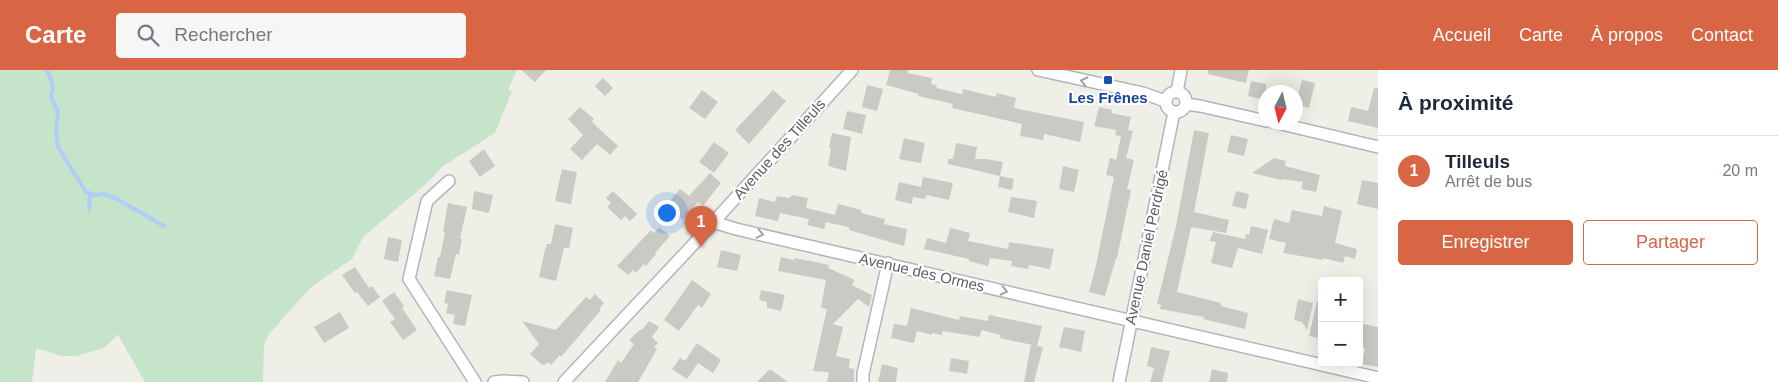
<!DOCTYPE html>
<html lang="fr">
<head>
<meta charset="utf-8">
<style>
	:root { --surface:#fff; --page:#f6f6f7; --text:#1f2937; --muted:#747a83; --line:#e0e1e3; --accent:#d86544 }
	body { margin:0; font-family:Arial,sans-serif; background:var(--page); color:var(--text) }
	.controls { position:absolute; right:15px; bottom:15px; display:grid; overflow:hidden; border-radius:5px; box-shadow:0 5px 20px #0002 }
	.controls button { width:45px; height:45px; display:grid; place-items:center; padding:0; border:0; border-bottom:1px solid var(--line); background:var(--surface); color:var(--text); font:25px sans-serif }
	.compass { position:absolute; left:1258px; top:15px; width:45px; height:45px; border-radius:50%; background:var(--surface); box-shadow:0 5px 20px #0002; rotate:187deg }
	.you { position:absolute; left:666px; top:142px; width:18px; height:18px; margin:-12px; border:4px solid #fff; border-radius:50%; background:#1a73e8; box-shadow:0 0 0 8px #1a73e833 }
	.badge { display:grid; place-items:center; width:32px; height:32px; border-radius:50%; background:var(--accent); color:#fff; font-size:16px; font-weight:700 }
	.pin { position:absolute; translate:-50% -41px; filter:drop-shadow(0 1px 2px #0008) }
	.pin::after { content:''; position:absolute; top:26px; width:18px; height:15px; background:inherit; clip-path:polygon(0 0,100% 0,50% 100%) }
	.list { margin:0; padding:0; list-style:none }
	h2 { display:flex; justify-content:space-between; align-items:center; height:65px; margin:0; padding:0 20px; font-size:21px }
	h2 small { font-size:16px; font-weight:400; color:var(--muted) }
	.list li { display:grid; grid-template-columns:32px 1fr auto; gap:15px; align-items:center; box-sizing:border-box; height:70px; padding:0 20px; border-top:1px solid var(--line) }
	.list b { display:block; font-size:19px; white-space:nowrap }
	.list p { margin:0; font-size:16px; white-space:nowrap; color:var(--muted) }
	.list em { font-size:16px; font-style:normal; color:var(--muted) }
	.actions { display:flex; gap:10px; padding:15px 20px }
	.actions a { flex:1; padding:11px 0; border:1px solid var(--accent); border-radius:5px; text-align:center; font-size:18px; color:var(--accent) }
	.actions .main { background:var(--accent); color:#fff }
	.icon { flex:none; width:28px; height:28px; fill:none; stroke:currentColor; stroke-width:2; stroke-linecap:round; stroke-linejoin:round }
	.map { position:relative; flex:none; width:1378px; height:312px; overflow:hidden }
	header { display:flex; align-items:center; gap:30px; box-sizing:border-box; height:70px; padding:0 25px; background:var(--accent); color:#fff }
	header strong { font-size:24px }
	nav { display:flex; gap:28px; margin-inline-start:auto; font-size:18px }
	.search { width:350px; height:45px; background:var(--page); display:flex; align-items:center; gap:12px; box-sizing:border-box; padding:0 18px; border-radius:5px; color:var(--muted); font-size:19px }
	main { display:flex }
	aside { flex:1; background:var(--surface) }
	.map>svg:first-child { display:block }
	.green { fill:#c6e4ca }
	.lines { fill:none; stroke-linecap:round; stroke-linejoin:round }
	.stream { stroke:#afcdf7; stroke-width:4 }
	.building { fill:#cbc9c3 }
	.street-casing { stroke:#b4b5ba; stroke-width:14 }
	.street { stroke:#fff; stroke-width:11 }
	.oneway { stroke:#9ea0a3 }
	.transit-dot { fill:#1a4fb4; stroke:#fff; stroke-width:2 }
	.labels { text-anchor:middle; dominant-baseline:central; stroke-width:4.5; stroke-linejoin:round; paint-order:stroke }
	.transit-label { font-size:15px; font-weight:bold; fill:#164399; stroke:#fff }
	.street-label { font-size:15px; fill:#5e6065; stroke:#fff }
</style>
</head>
<body>
<header>
<strong>Carte</strong>
<div class="search"><svg class="icon" aria-label="search" viewBox="0 0 24 24"><circle cx="10" cy="10" r="6"/><path d="M15 15l6 6"/></svg>Rechercher</div>
<nav><a>Accueil</a><a>Carte</a><a>À propos</a><a>Contact</a></nav>
</header>
<main>
<div class="map">
<svg width="1378" height="312" viewBox="0 0 1378 312">
	<rect width="100%" height="100%" fill="#efeee7"/>
	<path class="green" d="M0,0h517l-9,20 4,1 -17,42 -52,33 -16,17 -64,54 -11,22 -41,28 -42,47 -5,11 -1,37h-118l-27,-47 -14,13 -28,8h-15l-25,-8 -4,34h-32z"/>
	<g class="lines">
		<path class="stream" d="M47,0l5,13 1,7 -2,5 1,5 6,11 -2,19 2,17 28,45 9,3 8,-1 12,4 49,28
			M89,139l1,-15"/>
	</g>
	<path class="building" d="M521,0h25l-11,12z
		M890,0h18l-1,3 25,5 -1,6 6,1 -1,3 26,6 1,-5 33,8 1,-4 19,5 -2,10 70,14 -4,20 -36,-8 -1,6 -23,-4 2,-12 -70,-16 1,-4 -35,-8 1,-2 -33,-9z
		M1208,0h41l-3,13 -38,-9z
		M603,8l10,10 -8,8 -10,-10z
		M1302,10l13,3 -6,25 -13,-3z
		M1251,11l15,3v16l-18,-4z
		M867,15l16,4 -6,22 -15,-4z
		M1374,18h4v40l-30,-7 3,-14 17,4z
		M702,20l16,12 -13,17 -16,-11z
		M773,20l13,11 -37,43 -14,-14z
		M580,37l14,12 -2,2 2,3 24,22 -8,9 -13,-11 -15,16 -12,-11 13,-14 -15,-16z
		M1099,37l13,3 -1,3 20,4 -3,13 5,1 -7,27 8,2 -7,29 4,1 -14,68h-1l-11,38 -16,-4 7,-27 18,-88 -8,-2 4,-17 6,2 5,-24 -6,-1 1,-5 -22,-4z
		M847,41l19,4 -4,19 -19,-5z
		M1194,60l15,3 -15,79 35,8 -3,13 -35,-6 -14,65 44,11v3l27,7 -3,16 -42,-10 1,-2 -44,-8 1,-4 -4,-1 19,-78z
		M832,63l19,4 -5,34 -18,-5 3,-18 -2,-1z
		M1231,65l17,4 -4,17 -17,-4z
		M904,68l21,5 -4,20 -22,-4z
		M714,72l15,11 -15,20 -15,-11z
		M956,73l21,4 -2,12h11l17,3 -3,14 14,3 -2,11 -14,-3 2,-11 -52,-12v-5h5z
		M484,79l11,17 -15,11 -11,-16z
		M1274,88l12,3 -1,5 35,9 -4,17 -15,-3 2,-7 -21,-3v1l-30,-7z
		M1063,96l16,4 -5,22 -15,-3z
		M562,99l15,3 -6,32 -16,-3z
		M710,103l11,10 -18,23 -5,-4 -16,18 -16,-14 14,-17 9,7z
		M923,107l30,6 -4,17 -23,-5 -1,4 -12,-2 -1,7 -17,-4 4,-18 22,5z
		M1362,110l16,3v26l-21,-5z
		M474,121l19,4 -4,18 -17,-4z
		M613,121l24,23 -7,7 -5,-5 -4,4 -14,-13 4,-4 -5,-5z
		M1236,121l13,3 -3,15 -14,-3z
		M792,125l16,3 -2,10 29,7 3,-11 23,6v3l24,6 -1,5 23,5 -3,17 -55,-16v-3l-14,-3 -9,-2 -2,7 -17,-4 2,-6 -29,-6 -2,8 -23,-5 4,-18 16,4 2,-6 12,2z
		M1011,127l26,4 -3,17 -26,-6z
		M448,133l19,4 -7,32h2l-3,16 -3,-1 -6,25 -16,-3 4,-19h2l5,-25h-2z
		M1324,136l18,5 -7,32 22,6 -2,10 -10,-3 -2,7 -20,-5v2l-40,-7 3,-10 -17,-4 5,-20 15,4 3,-13 30,6z
		M555,154l18,4 -4,20h-5l-8,33 -17,-4 6,-27 2,-6h4z
		M1251,156l17,4 -6,24 -24,-6 -6,20 -21,-5 5,-21 -6,-1 3,-9 32,7 1,-5 3,1z
		M659,157l11,9 -15,17 1,1 -10,12 -2,-2 -8,9 -3,-3 -5,5 -11,-9 34,-36 3,3z
		M950,158l20,5 -2,8 40,8 1,-7 45,7 -4,20 -21,-4 -1,4 -17,-3 1,-5 -22,-3 -2,8 -19,-5v-2l-45,-10 3,-11 19,5z
		M388,167l14,3 -4,22 -14,-3z
		M721,180l20,5 -4,16 -20,-4z
		M781,187l13,3 1,-2 34,7 -1,3 27,12 -3,5 20,10 -3,12 -11,-8 -25,25 10,3 -7,29 14,3 -1,9 5,1v13h-27l2,-10 -16,-1 14,-62 -6,-1 5,-28 -48,-9z
		M355,197l14,21 3,-2 8,11 -12,9 -11,-14 -2,1 -13,-18z
		M692,210l19,14 -9,14 -4,-3 -19,26 -15,-11z
		M447,220l25,5 -7,31 -12,-2 2,-9 -9,-2 2,-9 -4,-1z
		M761,220l24,5 -4,16 -14,-3v-6l-8,-2z
		M394,222l10,14 -2,2 15,22 -14,10 -13,-18 5,-3 -13,-18z
		M595,224l9,9 -5,6 2,1 -40,47 -1,-2 -9,10 -3,-3 -4,3 -3,-1 -11,-10 9,-10 -17,-23 34,9 30,-33 4,3z
		M1298,229l15,4 -6,27 -5,-8 -8,-2z
		M1317,231h5v38l-13,-3z
		M911,238l48,12 1,-4 28,5 1,-6 53,11 -5,20 -37,-8 1,-3 -19,-5 -3,7 -36,-6 -1,4 -10,-2v2l-15,-4 -3,12 -23,-5 3,-14 13,2z
		M340,242l9,16 -25,15 -10,-16z
		M649,251l10,6 -7,10 6,6 -4,4 3,2 -19,33h-33l13,-22 3,3 13,-19 -5,-4 12,-11 1,1z
		M1359,253l19,4v40l-16,-3 3,-16 -6,-2z
		M1064,257l21,4 -4,21 -22,-5z
		M697,273l24,17 -8,13 -15,-10 -11,16 -15,-10 8,-11 5,3z
		M1031,275l12,2 -9,35h-10z
		M1151,277l19,4 -8,31h-12l4,-14 -7,-2z
		M951,288l18,3 -2,13 -18,-3z
		M882,294l16,4 -2,14h-18z
		M770,299l18,13h-31z
		M1212,299l16,4 -1,9h-18z"/>
	<g class="lines">
		<g class="street-casing">
			<path id="street" d="M1038,0l105,23 22,8
				M1166 32a10 10 0 1 1 20 0a10 10 0 1 1-20 0Z
				M1177,22l4,-22
				M1186,34l14,2 66,15
				M1273,52l105,25
				M449,111l-22,20 -18,78 66,103
				M713,152l23,7 642,149
				M494,312l10,-1 19,1
				M564,312l125,-133 163,-179
				M863,312v-8l25,-111
				M1119,312l55,-270"/>
		</g>
		<use href="#street" class="street"/>
	</g>
	<defs><path id="oneway-chevron" d="M-2-3.5L2.5 0L-2 3.5" fill="none" stroke-width="1.6" stroke-linecap="round" stroke-linejoin="round" transform="scale(1.25)"/></defs>
	<g class="oneway">
		<use href="#oneway-chevron" transform="translate(1084 11) rotate(-167)"/>
		<use href="#oneway-chevron" transform="translate(760 164) rotate(13)"/>
		<use href="#oneway-chevron" transform="translate(1004 221) rotate(13)"/>
	</g>
	<rect class="transit-dot" x="1103" y="5" width="10" height="10" rx="2.5"/>
	<g class="labels">
		<g class="transit-label">
			<text x="1108" y="27">Les Frênes</text>
		</g>
		<g class="street-label">
			<text transform="translate(779 79) rotate(-48)">Avenue des Tilleuls</text>
			<text transform="translate(1146 177) rotate(-78)">Avenue Daniel Perdrigé</text>
			<text transform="translate(922 202) rotate(13)">Avenue des Ormes</text>
		</g>
	</g>
</svg>
<div class="controls">
<button>+</button>
<button>−</button>
</div>
<svg class="compass" viewBox="-18 -18 36 36"><path d="M0-13l5 13h-10z" fill="#e53935"/><path d="M0 13l5-13h-10z" fill="#747a83"/></svg>
<div class="you"></div>
<div class="pin badge" style="left:701px;top:177px">1</div>
</div>
<aside>
<h2>À proximité<small></small></h2>
<ul class="list">
<li><span class="badge">1</span><div><b>Tilleuls</b><p>Arrêt de bus</p></div><em>20 m</em></li>
</ul>
<div class="actions"><a class="main">Enregistrer</a><a>Partager</a></div>
</aside>
</main>
</body>
</html>
